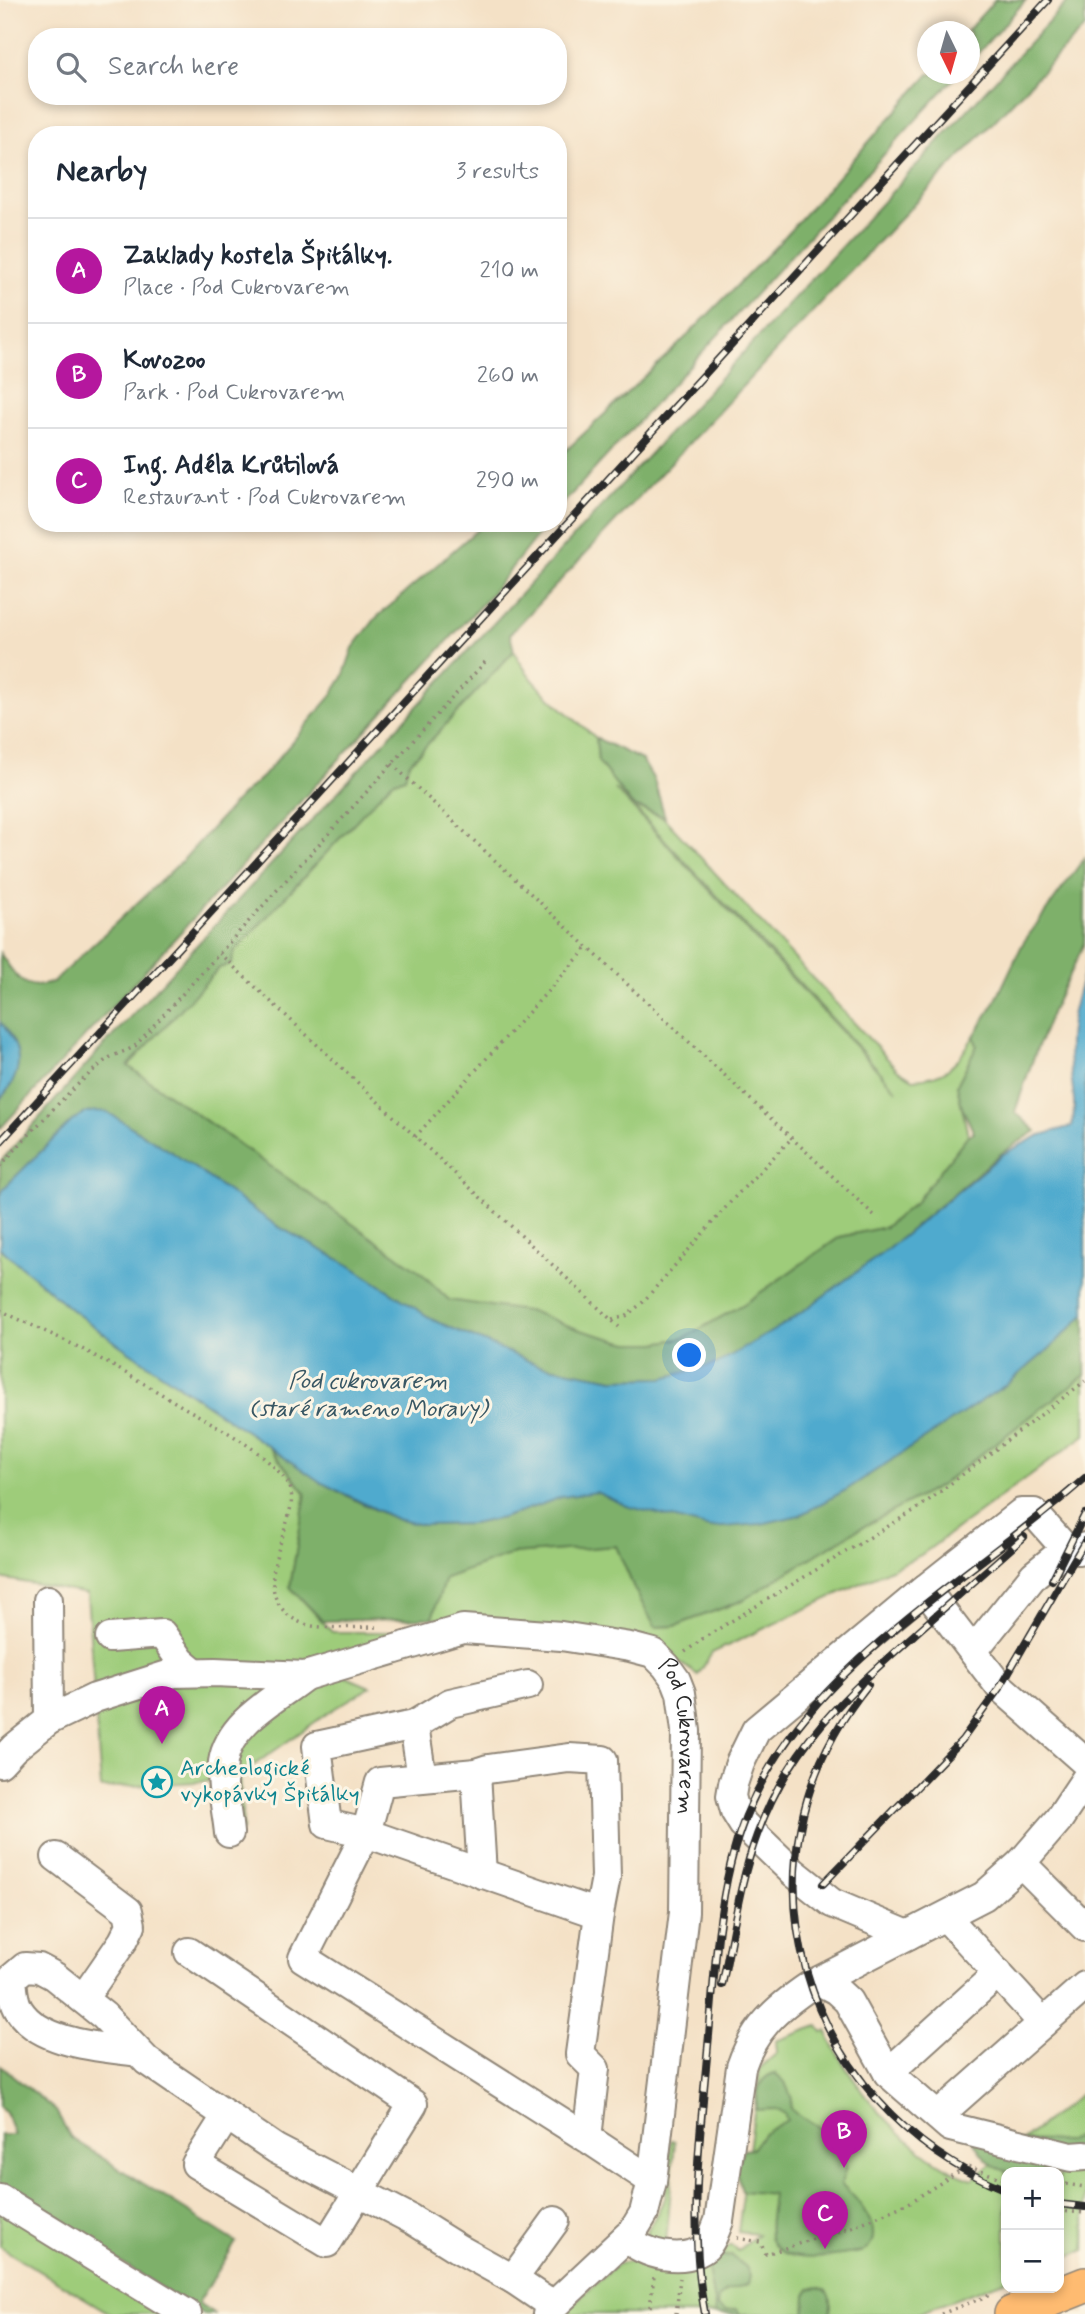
<!DOCTYPE html>
<html lang="en">
<head>
<meta charset="utf-8">
<style>
	:root { --surface:#fff; --page:#f6f6f7; --text:#1f2937; --muted:#747a83; --line:#e0e1e3; --accent:#b5179e }
	body { margin:0; font-family:Mynerve,sans-serif; background:var(--page); color:var(--text) }
	.controls { position:absolute; right:21px; bottom:21px; display:grid; overflow:hidden; border-radius:14px; box-shadow:0 4px 10px #0003 }
	.controls button { width:63px; height:63px; display:grid; place-items:center; padding:0; border:0; border-bottom:2px solid var(--line); background:var(--surface); color:var(--text); font:35px sans-serif }
	.compass { position:absolute; left:917px; top:21px; width:63px; height:63px; border-radius:50%; background:var(--surface); box-shadow:0 4px 10px #0003; rotate:175deg }
	.you { position:absolute; left:690px; top:1356px; width:24px; height:24px; margin:-18px; border:5px solid #fff; border-radius:50%; background:#1a73e8; box-shadow:0 0 0 10px #1a73e833 }
	.badge { display:grid; place-items:center; width:46px; height:46px; border-radius:50%; background:var(--accent); color:#fff; font-size:23px; font-weight:700 }
	.pin { position:absolute; translate:-50% -58px; filter:drop-shadow(0 2px 4px #0008) }
	.pin::after { content:''; position:absolute; top:37px; width:24px; height:21px; background:inherit; clip-path:polygon(0 0,100% 0,50% 100%) }
	.list { margin:0; padding:0; list-style:none }
	h2 { display:flex; justify-content:space-between; align-items:center; height:91px; margin:0; padding:0 28px; font-size:30px }
	h2 small { font-size:23px; font-weight:400; color:var(--muted) }
	.list li { display:grid; grid-template-columns:46px 1fr auto; gap:21px; align-items:center; box-sizing:border-box; height:105px; padding:0 28px; border-top:2px solid var(--line) }
	.list b { display:block; font-size:26px; white-space:nowrap }
	.list p { margin:0; font-size:23px; white-space:nowrap; color:var(--muted) }
	.list em { font-size:23px; font-style:normal; color:var(--muted) }
	.icon { flex:none; width:38px; height:38px; fill:none; stroke:currentColor; stroke-width:2; stroke-linecap:round; stroke-linejoin:round }
	.map { position:relative; flex:none; width:1085px; height:2314px; overflow:hidden }
	.search { position:absolute; background:var(--surface); box-shadow:0 4px 10px #0003; left:28px; top:28px; width:539px; height:77px; display:flex; align-items:center; gap:18px; box-sizing:border-box; padding:0 24px; border-radius:28px; color:var(--muted); font-size:26px }
	.panel { position:absolute; background:var(--surface); box-shadow:0 4px 10px #0003; left:28px; top:126px; width:539px; height:406px; border-radius:28px }
	.map>svg:first-child { display:block }
	.green { fill:#9ecc7a; stroke:#647c52; stroke-width:2 }
	.forest { fill:#7eb06a; stroke:#546e4a; stroke-width:2 }
	.water { fill:#50aace; stroke:#3e6a7c; stroke-width:2 }
	.lines { fill:none; stroke-linecap:round; stroke-linejoin:round }
	.minor-casing { stroke:#908678; stroke-width:32 }
	.major-casing { stroke:#908678; stroke-width:38 }
	.path { stroke:#908678; stroke-width:3.5; stroke-dasharray:2 5; stroke-linecap:butt }
	.minor { stroke:#fff; stroke-width:28 }
	.major { stroke:#febb71; stroke-width:35 }
	.rail-casing { stroke:#2b2b2b; stroke-width:8 }
	.rail { stroke:#fcf5e5; stroke-width:5; stroke-dasharray:16; stroke-linecap:butt }
	.labels { text-anchor:middle; dominant-baseline:central; stroke-width:6; stroke-linejoin:round; paint-order:stroke }
	.street-label { font-size:23px; fill:#2b2b2b; stroke:#fcf5e5 }
	.culture-label { font-size:23px; fill:#0d838f; stroke:#fcf5e5; text-anchor:start }
	.water-label { font-size:24px; font-style:italic; fill:#385764; stroke:#fcf5e5 }
</style>
</head>
<body>
<div class="map">
<svg width="1085" height="2314" viewBox="0 0 1085 2314">
	<rect width="100%" height="100%" fill="#fcf5e5"/>
	<filter id="ink" filterUnits="userSpaceOnUse"><feTurbulence type="fractalNoise" baseFrequency=".0143" numOctaves="2"/><feDisplacementMap in="SourceGraphic" scale="14" xChannelSelector="R" yChannelSelector="G"/><feConvolveMatrix kernelMatrix="1 2 1 2 8 2 1 2 1" color-interpolation-filters="sRGB"/></filter>
	<filter id="wash" filterUnits="userSpaceOnUse"><feTurbulence type="fractalNoise" baseFrequency=".00686" numOctaves="4" result="noise"/><feDisplacementMap in="SourceGraphic" scale="28" xChannelSelector="R" yChannelSelector="G"/><feGaussianBlur stdDeviation="1.57" result="paint"/><feColorMatrix in="noise" values="0 0 0 0 0 0 0 0 0 0 0 0 0 0 0 0 0 1.4 0 .05"/><feComposite in="paint" operator="in"/></filter>
	<g filter="url(#wash)">
		<rect width="100%" height="100%" fill="#f4e1c6"/>
		<path class="green" d="M514,651c17,36 53,61 82,87l2,23 34,44 -17,-16 282,302 -55,-62 -209,-223 31,12 233,251 16,10c37,-2 42,-14 61,-43l3,10 -20,39 11,50 -53,68 -30,24 -45,10 -96,67 -60,34 -28,5h-28l-147,-37 -32,-6 -30,-29 -291,-205 91,-98 12,-4 3,-12 158,-170 13,-5 3,-12z
			M0,1248l72,62 46,34 150,102 38,47 -16,94 42,45h102l-120,31 56,24 -38,23 -92,65 3,55 -32,8v-57l-110,7 -14,-194 -87,-16z
			M1085,1375v60l-164,120 -209,98 -14,22 -47,-32 -185,-26 -34,1 13,-40 67,-24 104,-8 18,42 21,39 20,-1 66,-25 112,-69 85,-45z
			M818,2026l4,6 4,-1c26,57 85,128 147,148l112,-88v159l-26,10v-88h-53v108l-90,34h-354l57,-51 16,-3 28,7v5l25,2 19,-10 24,-19 7,6 20,-17 -20,-2 22,-164 17,-15 -1,-12z
			M671,2140l4,1 -9,103 -17,-6 -2,-6 18,-34z
			M0,2204l180,110h-69l-111,-67z"/>
		<path class="forest" d="M995,0h31l-56,62v-30l-3,-1z
			M1069,0h16v27l-189,196 -386,411 4,17 -106,114 -3,12 -13,5 -158,170 -3,12 -12,4 -91,98 291,205 30,29 84,12 47,18 48,13h28l28,-5 60,-34 96,-67 45,-10 30,-24 53,-68 6,-2 -12,-26 -5,-22 20,-39 -3,-10 20,-32 29,-61 62,-86c0,16 0,74 -1,86 -9,23 -22,45 -32,68 -14,33 -26,67 -37,101l21,19 -33,21 -115,97 -100,73 -72,43 -53,13 -49,1 -76,-14 -103,-44 -84,-55 -74,-40 -104,-73 -66,-41 -35,9 -68,67 -4,9v-35l97,-109z
			M929,74h29l-400,435v-51l121,-114 100,-101z
			M485,523h62l-57,72 -490,534v-30c24,-26 24,-50 0,-77v-69c15,22 23,41 53,29l131,-123 54,-60 25,-23 66,-77 14,-22 10,-29 23,-30z
			M596,738l46,22 12,20 11,37 -33,-12 -34,-44z
			M1085,1314v61l-147,112 -85,45 -112,69 -66,25 -20,1 -21,-39 -18,-42 -104,8 -67,24 -13,40 -109,3 -33,-34 16,-94 -38,-47 54,37 39,20 35,16 27,6 49,-1 30,-6 60,-21 34,-5 31,14 173,9 46,-25 161,-106 41,-34z
			M0,2065l56,46 15,27 165,104 -38,61 17,11h-12l-13,-8 -190,-119v-52h14l-8,-22 -6,-7z
			M775,2073l10,9 7,17 -1,9 3,4 22,13 21,24 9,17 -5,18c15,13 48,50 23,67 -3,2 -12,2 -16,3 -21,3 -62,11 -76,-12 -6,-9 0,-37 1,-48l-31,-3 -7,-22 8,-19 9,-1 11,-15 24,-14 -3,-7 -10,-4 -18,1c2,-16 0,-32 19,-37z
			M1085,2131v38l-21,-1 -5,5c-41,-7 -60,14 -86,-33l95,1 11,-4z
			M732,2256l14,11 4,9 -2,8 -20,7 -10,7 -1,8 9,5 11,-2 3,5h-24l-9,-50 10,-7z
			M817,2287c16,3 15,13 13,27h-25l1,-19 4,-6z"/>
		<path class="water" d="M1085,968v346l-37,36 -41,34 -161,106 -46,25 -39,9 -51,4 -83,-22 -31,-14 -34,5 -60,21 -30,6 -49,1 -27,-6 -74,-36 -204,-139 -46,-34 -72,-62v-51l4,-9 68,-67c12,-9 20,-11 35,-9l66,41 104,73 74,40 84,55 103,44 76,14 49,-1 53,-14 72,-42 100,-73 115,-95 35,-18 34,-10c6,-27 -3,-50 -3,-77 -1,-28 8,-53 16,-81z
			M0,1022c24,27 24,51 0,77z"/>
	</g>
	<g filter="url(#ink)">
		<g class="lines">
			<g class="minor-casing">
				<g id="minor">
					<path d="M925,1589l96,-76h13l32,36 13,1 6,-3"/>
					<path d="M48,1600l1,120"/>
					<path d="M110,1638l52,-4 19,27 12,10"/>
					<path d="M973,1651l61,-76 32,-26"/>
					<path d="M414,1725l36,-22 78,-18"/>
					<path id="s1" d="M0,1763l14,-15 35,-28 46,-22 79,-25 41,-1 90,4 158,-47 98,7 69,11 23,6 13,13 10,14 5,13 5,38 -2,181 -32,269 -8,32 -11,18 -80,75 -6,8"/>
					<path d="M422,1778l-8,-53 -97,21 10,78 39,9 14,-51 96,-9"/>
					<path d="M229,1833c-2,-22 -9,-48 -6,-71 6,-40 53,-63 82,-86"/>
					<path d="M56,1857l72,54 3,14 -8,16 -40,58"/>
					<path d="M1021,1863l64,64"/>
					<path d="M482,1874l-6,-101 12,-4 81,-11 34,2 3,117 -7,37"/>
					<path d="M946,1917l97,106 42,-37"/>
					<path d="M908,1935l-76,-32 -39,-31 -50,-48 -8,-13 -4,-15 2,-12 7,-21 16,-33 169,-141 75,98 85,75"/>
					<path d="M189,1952l224,152 -86,139 -131,-79 31,-49"/>
					<path d="M819,1981l17,9 12,11 40,72 62,54 121,30 14,-1"/>
					<path d="M138,2052c-36,-5 -98,-8 -119,-42 -6,-9 -6,-22 -7,-32l13,-11 14,1 15,8 50,40 43,45 129,88 135,70 48,30 54,30 42,-58"/>
					<path d="M888,2073l110,-100"/>
					<path d="M938,2116l105,-93"/>
					<path d="M587,2138l8,-69 -15,-15 19,-140 -233,-81 -63,125 284,180 65,43"/>
					<path d="M0,2199l187,115"/>
					<path d="M627,2237c16,19 59,27 79,10 7,-7 9,-17 13,-26l22,-154c13,-39 36,-59 70,-82l173,-89 37,-33 38,-44 26,-39"/>
					<path d="M513,2279l40,27"/>
				</g>
			</g>
			<g class="major-casing">
				<path id="major" d="M1012,2314l73,-29"/>
			</g>
			<path class="path" d="M392,764l483,452
				M219,953l400,374
				M415,1137l173,-190
				M0,1166c34,-36 67,-75 106,-106 8,-6 20,-8 29,-14l350,-384
				M0,1310c27,14 55,25 82,39 34,18 68,38 101,58 36,20 77,41 103,73 22,26 -29,84 -8,123 7,12 19,20 34,23 21,3 46,1 69,1
				M612,1319l13,-2 17,-14 92,-105 58,-60
				M685,1652l20,-15 215,-130 165,-126
				M1059,2183l26,4
				M1059,2211l26,2
				M737,2238l23,4 6,12 86,-27 57,-24 58,-37 39,14
				M649,2314l5,-37
				M676,2314l4,-36
				M941,2314l49,-19"/>
			<use href="#minor" class="minor"/>
			<use href="#major" class="major"/>
			<g class="rail-casing">
				<path id="rail" d="M0,1142l1048,-1142
					M1052,1580l33,-66
					M868,1685c-143,176 -66,422 138,505
					M823,1884l139,-144 38,-53 85,-146
					M722,1985c11,-50 17,-102 35,-150 33,-91 90,-141 159,-202 36,-32 72,-64 108,-96
					M1059,2204l26,3
					M705,2314c-17,-89 -5,-179 3,-268 6,-61 8,-124 23,-184 44,-182 225,-269 354,-384"/>
			</g>
			<use href="#rail" class="rail"/>
		</g>
	</g>
	<defs>
		<g id="sight-ring" transform="scale(1.575)"><circle r="9.5" fill="#fcf5e5" stroke="#0f9aa8" stroke-width="1.5"/><path d="M0-6L1.8-2.2L6-1.7L2.9 1.2L3.7 5.4L0 3.3L-3.7 5.4L-2.9 1.2L-6-1.7L-1.8-2.2Z" fill="#0f9aa8"/></g>
	</defs>
	<g fill-rule="evenodd">
		<use href="#sight-ring" x="157" y="1782"/>
	</g>
	<g class="labels">
		<g class="street-label">
			<text stroke="none"><textPath href="#s1" startOffset="779">Pod Cukrovarem</textPath></text>
		</g>
		<g class="culture-label">
			<text x="180" y="1769">Archeologické<tspan x="180" dy="26">vykopávky Špitálky</tspan></text>
		</g>
		<g class="water-label">
			<text x="368" y="1381">Pod cukrovarem<tspan x="368" dy="28">(staré rameno Moravy)</tspan></text>
		</g>
	</g>
</svg>
<div class="controls">
<button>+</button>
<button>−</button>
</div>
<svg class="compass" viewBox="-18 -18 36 36"><path d="M0-13l5 13h-10z" fill="#e53935"/><path d="M0 13l5-13h-10z" fill="#747a83"/></svg>
<div class="you"></div>
<div class="pin badge" style="left:162px;top:1744px">A</div>
<div class="pin badge" style="left:844px;top:2168px">B</div>
<div class="pin badge" style="left:825px;top:2249px">C</div>
<div class="search"><svg class="icon" aria-label="search" viewBox="0 0 24 24"><circle cx="10" cy="10" r="6"/><path d="M15 15l6 6"/></svg>Search here</div>
<section class="panel">
<h2>Nearby<small>3 results</small></h2>
<ul class="list">
<li><span class="badge">A</span><div><b>Zaklady kostela Špitálky.</b><p>Place · Pod Cukrovarem</p></div><em>210 m</em></li>
<li><span class="badge">B</span><div><b>Kovozoo</b><p>Park · Pod Cukrovarem</p></div><em>260 m</em></li>
<li><span class="badge">C</span><div><b>Ing. Adéla Krůtilová</b><p>Restaurant · Pod Cukrovarem</p></div><em>290 m</em></li>
</ul>
</section>
</div>
</body>
</html>
